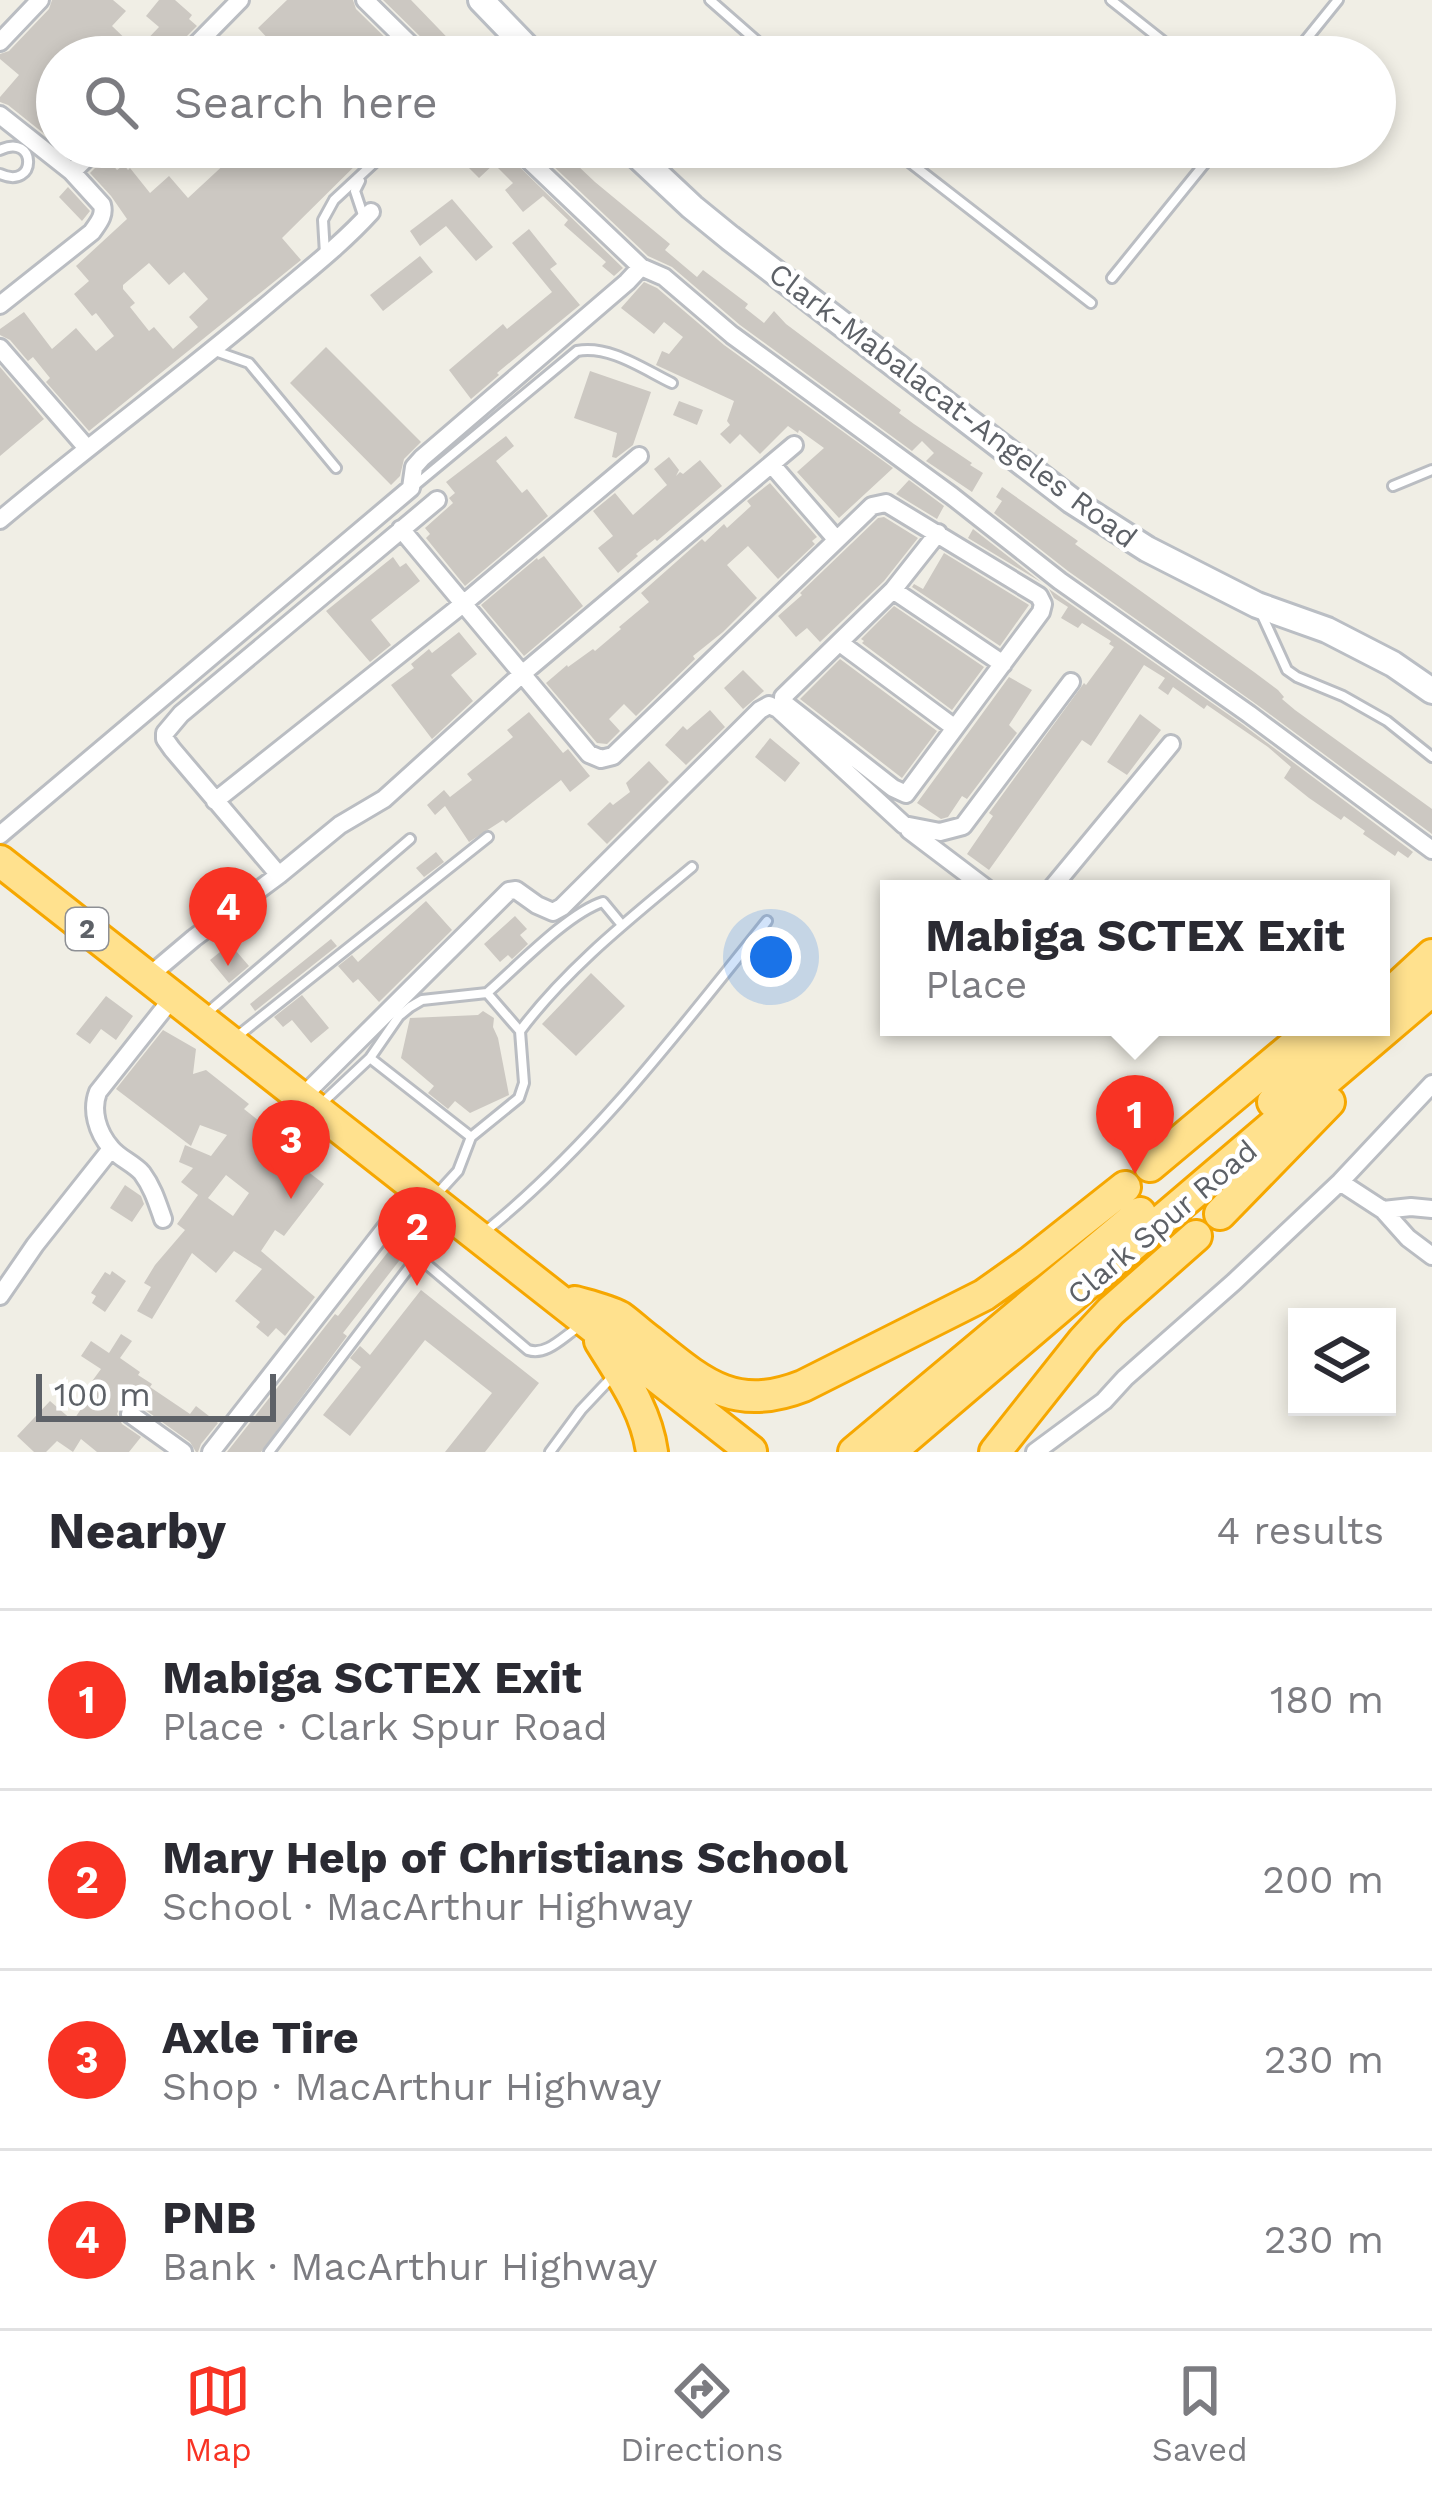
<!DOCTYPE html>
<html lang="en">
<head>
<meta charset="utf-8">
<style>
	:root { --surface:#fff; --page:#f7f7f7; --text:#2b2b33; --muted:#7c7c81; --line:#e1e1e2; --accent:#f83324 }
	body { margin:0; font-family:"Work Sans",sans-serif; background:var(--page); color:var(--text) }
	.controls { position:absolute; right:36px; bottom:36px; display:grid; overflow:hidden; border-radius:0px; box-shadow:0 6px 18px #0003 }
	.controls button { width:108px; height:108px; display:grid; place-items:center; padding:0; border:0; border-bottom:3px solid var(--line); background:var(--surface); color:var(--text); font:60px sans-serif }
	.scale { position:absolute; left:36px; bottom:30px; width:240px; box-sizing:border-box; padding-left:12px; border:6px solid #5d6167; border-top:0; font-size:33px; line-height:42px; white-space:nowrap; color:#5d6167; -webkit-text-stroke:9px #fff; paint-order:stroke }
	.you { position:absolute; left:771px; top:957px; width:42px; height:42px; margin:-30px; border:9px solid #fff; border-radius:50%; background:#1a73e8; box-shadow:0 0 0 18px #1a73e833 }
	.badge { display:grid; place-items:center; width:78px; height:78px; border-radius:50%; background:var(--accent); color:#fff; font-size:39px; font-weight:700 }
	.pin { position:absolute; translate:-50% -99px; filter:drop-shadow(0 3px 6px #0008) }
	.pin::after { content:''; position:absolute; top:63px; width:42px; height:36px; background:inherit; clip-path:polygon(0 0,100% 0,50% 100%) }
	.popup { position:absolute; left:880px; top:880px; width:510px; height:156px; box-sizing:border-box; display:grid; place-content:center; border-radius:0px; background:var(--surface); filter:drop-shadow(0 3px 9px #0005); font-size:39px; white-space:nowrap; color:var(--muted) }
	.popup b { font-size:45px; color:var(--text) }
	.popup::after { content:''; position:absolute; left:50%; top:100%; margin-left:-24px; border:24px solid transparent; border-top-color:var(--surface) }
	.list { margin:0; padding:0; list-style:none }
	h2 { display:flex; justify-content:space-between; align-items:center; height:156px; margin:0; padding:0 48px; font-size:51px }
	h2 small { font-size:39px; font-weight:400; color:var(--muted) }
	.list li { display:grid; grid-template-columns:78px 1fr auto; gap:36px; align-items:center; box-sizing:border-box; height:180px; padding:0 48px; border-top:3px solid var(--line) }
	.list b { display:block; font-size:45px; white-space:nowrap }
	.list p { margin:0; font-size:39px; white-space:nowrap; color:var(--muted) }
	.list em { font-size:39px; font-style:normal; color:var(--muted) }
	.icon { flex:none; width:66px; height:66px; fill:none; stroke:currentColor; stroke-width:2; stroke-linecap:round; stroke-linejoin:round }
	.map { position:relative; flex:none; width:1432px; height:1452px; overflow:hidden }
	.search { position:absolute; background:var(--surface); box-shadow:0 6px 18px #0003; left:36px; right:36px; top:36px; height:132px; display:flex; align-items:center; gap:30px; box-sizing:border-box; padding:0 42px; border-radius:66px; color:var(--muted); font-size:45px }
	.sheet { height:876px; background:var(--surface) }
	nav { display:flex; justify-content:space-around; align-items:center; box-sizing:border-box; height:168px; border-top:3px solid var(--line); background:var(--surface); font-size:33px; color:var(--muted) }
	nav a { display:grid; justify-items:center; gap:6px }
	nav .on { color:var(--accent) }
	.map>svg:first-child { display:block }
	.building { fill:#ccc8c2; fill-rule:evenodd }
	.lines { fill:none; stroke-linecap:round; stroke-linejoin:round }
	.lane-casing { stroke:#babdc2; stroke-width:14 }
	.street-casing { stroke:#babdc2; stroke-width:22 }
	.secondary-casing { stroke:#babec4; stroke-width:30 }
	.highway-casing { stroke:#f6a700; stroke-width:36 }
	.lane { stroke:#fff; stroke-width:8 }
	.street { stroke:#fff; stroke-width:16 }
	.secondary { stroke:#fff; stroke-width:24 }
	.highway { stroke:#ffe18e; stroke-width:30 }
	.labels { text-anchor:middle; dominant-baseline:central; stroke-width:9; stroke-linejoin:round; paint-order:stroke }
	.shield { fill:#fff; stroke:#8e9095; stroke-width:3 }
	.shield-label { font-size:27px; font-weight:bold; fill:#5d6167 }
	.street-label { font-size:30px; fill:#5d6167; stroke:#fff }
</style>
</head>
<body>
<div class="map">
<svg width="1432" height="1452" viewBox="0 0 1432 1452">
	<rect width="100%" height="100%" fill="#f0eee5"/>
	<path class="building" d="M52,0h61l13,11 -14,15 25,24 22,-23 -13,-11 13,-16h16l17,15 -3,4 8,7 -22,22 -3,9h-115v87l-49,-39 -8,-3v-5l19,-22 -19,-16v-5l9,-3 40,-42z
		M287,0h66l3,9 49,48h-120l-27,-29z
		M383,0h28l55,57h-31l-3,-9z
		M243,147h131l-92,91 19,22 -212,171 -43,-49 4,-4 -17,-21 -5,4 -18,-21 -10,-5v-6l24,-17 28,37 24,-21 20,23 18,-15 -18,-23 -4,3 -18,-22 15,-13 -13,-15 51,-47 -16,-23 -21,-23 16,-16 11,13 7,-5 4,5 2,-2 20,25 19,-17 19,22zM149,263l20,22 15,-13 24,27 -19,18 9,10 -25,22 -19,-22 -5,4 -19,-24 5,-4 -12,-14v-4z
		M464,147h35l124,121 -9,8 -12,-10 4,-4 -42,-37 4,-5 -25,-24 -20,16 -18,-22 8,-7 -19,-19 -15,14 -23,-23z
		M537,147h21l37,35 75,62 -5,6 32,27 6,-7 45,34 -3,4 19,15 10,-12 12,13 115,86 -2,3 15,11 58,39 -2,2 13,8 -11,19 -46,-31 8,-8 -12,-12 -10,10 -172,-126 -68,-58 -24,-11 -101,-96 1,-2z
		M68,187l22,24 -8,10 -23,-24z
		M452,199l41,48 -17,14 -30,-35 -26,20 -10,-15z
		M529,229l28,35 -7,5 30,36 -83,68 2,2 -28,24 -22,-29 54,-46 4,5 45,-37 -40,-49z
		M420,256l13,16 -50,39 -13,-16z
		M644,282l13,6 67,57 169,123 -54,50 -42,-46 27,-24 -25,-18 -1,3 -10,-7 -28,28 -20,-20 -10,10 -10,-10 10,-9 -3,-4 7,-20 -78,-36 6,-14 7,3 14,-17 -19,-15 -10,12 -33,-26z
		M326,347l95,95 -17,17 -4,17 -9,9 -101,-102z
		M0,367l44,52 -44,37z
		M590,371l61,21 -18,53 -17,13 -4,-1 5,-24 -43,-15z
		M679,401l24,9 -6,15 -24,-10z
		M506,436l8,10 -18,15 26,32 5,-4 21,27 -83,70 -39,-48 4,-4 -5,-6 28,-25 -4,-5 6,-5 -9,-11z
		M669,457l10,13 -3,6 4,-4 3,2 17,-14 22,26 -65,55 -2,-2 -19,15 2,2 -20,17 -20,-25 15,-12 -20,-25 22,-18 18,22 34,-30 -13,-16z
		M909,480l35,26 -7,13 -41,-25z
		M770,483l47,54 -5,4 3,3 -37,35 -30,-33 -21,19 30,33 -34,34 -30,24 2,3 -59,57 -12,-12 -15,15 11,12 -13,13 -10,-1 -51,-60 21,-18 1,2 25,-18 2,2 26,-22 -2,-2 30,-25 -8,-9 61,-54 3,3 19,-18 3,4 24,-22 -4,-5z
		M1002,487l76,54 -3,3 179,128 24,18 6,7 -2,2 13,11 137,99v25l-176,-130 -188,-133 -74,-58 8,-12 -6,-4z
		M884,517l34,21 -34,43 -64,61 -13,-14 -11,9 -18,-21 24,-21 -2,-2 78,-75z
		M973,529l68,53 -73,-44z
		M944,553l85,52 -29,41 -88,-59 2,-3 9,5z
		M544,556l39,50 -59,50 -43,-51 56,-47 1,2z
		M393,557l7,10 6,-4 14,18 -49,39 20,25 -21,17 -44,-51z
		M1049,589l193,135 171,128 -5,6 -10,-7 -3,5 -32,-22 2,-3 -21,-15 -3,4 -32,-22 -25,-20 7,-11 -23,-20 -61,-42 -3,4 -31,-22 -5,8 -10,-7 7,-10 -21,-13 -53,81 -9,-6 -93,130 -22,-16 26,-38 -4,-3 95,-130 2,2 28,-38 -5,-3 2,-3 -29,-18 -4,5 -17,-10 7,-11 -14,-9z
		M894,606l90,61 -32,43 -90,-67 2,-2 -3,-2z
		M459,632l18,22 -26,21 22,26 -41,38 -41,-54 23,-17 -3,-4 18,-15 3,4z
		M840,659l97,72 -35,47 -102,-79z
		M743,670l21,21 -21,18 -19,-21z
		M1009,677l23,13 -23,35 8,8 -50,66 -5,-3 -14,21 -7,2 -24,-16z
		M710,710l15,17 -39,38 -21,-20 18,-19 4,4z
		M529,712l34,41 5,-4 22,27 -20,16 -9,-12 -55,43 -3,-3 -34,22 -24,-36 -10,9 -8,-10 17,-15 6,7 22,-17 -5,-6 46,-37 -6,-7z
		M1140,714l21,16 -34,45 -20,-13z
		M770,738l30,25 -15,19 -30,-25z
		M649,761l20,21 -62,62 -20,-20 23,-22 3,3 17,-13 -4,-9z
		M436,852l8,10 -20,15 -8,-9z
		M426,901l26,29 -73,72 -21,-23 -5,4 -15,-17 14,-11 6,7z
		M515,916l12,13 -7,6 8,9 -16,15 -4,-4 -8,7 -16,-18z
		M331,939l6,7 -82,65 -5,-7z
		M230,944l19,22 -20,17 -19,-23z
		M591,973l34,33 -49,50 -34,-32z
		M302,995l27,33 -18,15 -19,-23 -9,7 -9,-10z
		M106,996l27,20 -17,24 -15,-11 -11,15 -14,-10z
		M483,1011l11,7 -1,9 5,11 11,57 -39,18 -15,-12 -7,8 -20,-16 6,-7 -33,-28 9,-40 68,-3z
		M163,1030l33,19 -3,25 13,-4 43,34 -5,5 29,23 -6,8 57,44 -40,52 -9,-6 -14,21 54,46 -30,39 -9,-8 -8,9 -12,-10 4,-5 -25,-21 27,-32 -28,-18 -18,22 -24,-20 -40,66 -15,-8 14,-24 -7,-4 11,-18 30,-35 -8,-6 21,-29 -17,-13 12,-14 -14,-6 6,-17 26,11 16,-21 -27,-10 -9,21 -75,-57zM226,1175l23,18 -16,23 -25,-18z
		M125,1185l16,11 3,8 -12,18 -22,-14z
		M402,1234l11,9 -70,90 4,3 -86,116h-34l108,-138 3,2z
		M112,1271l14,10 -21,31 -13,-9 4,-7 -5,-3 14,-21 5,3z
		M421,1290l118,93 -54,69h-40l47,-59 -67,-53 -75,96 -27,-21 38,-48 -11,-9 10,-12 10,9z
		M121,1334l11,7 -12,17 20,14 -2,3 14,9 -2,3 40,27 6,-8 22,17 -17,21 -3,8h-2l-6,-10 -53,-38 -7,-3 -10,5 -3,8 5,10 19,13 -12,15h-32l-16,-13 -8,13 -16,-11 -11,11h-12l-17,-16 33,-35 23,20 22,-33 -5,-4 11,-15 -20,-13 10,-15 18,12z"/>
	<g class="lines">
		<g class="lane-casing">
			<path id="lane" d="M710,0l65,57
				M1111,0l72,57
				M1292,57l46,-57
				M890,147l201,156
				M0,150c37,-18 38,41 0,24
				M360,181l-5,10 9,27
				M325,254l-2,-34 11,-20 57,-53
				M1112,278l106,-131
				M215,351l34,12 87,105
				M1393,486l39,-16
				M413,487l164,-136c33,-6 66,18 95,32
				M1261,613l26,57 10,7 46,19 44,25 45,36
				M487,993c30,-26 81,-80 116,-91l19,23
				M207,1013l203,-174
				M520,1031c48,-64 111,-113 172,-164
				M235,1038l253,-201
				M370,1058l101,79
				M321,1104l49,-46 29,-42 11,-9 12,-7 65,-7 33,38 4,52 -5,15 -48,39 -13,34 -21,23
				M487,1230c108,-88 193,-201 280,-309
				M417,1256l111,94c18,6 34,-12 49,-22
				M269,1452l177,-233
				M550,1452l31,-42 32,-34"/>
		</g>
		<g class="street-casing">
			<path id="street" d="M365,0l58,57
				M0,42l40,-42
				M184,57l56,-57
				M0,115l72,57 30,33c3,11 -4,18 -10,27l-92,73
				M72,172l26,-25
				M641,267l23,10 68,58 220,161 108,85 189,133 183,136
				M0,348l86,99
				M772,465l64,74
				M0,520c90,-76 185,-145 274,-221 33,-28 68,-55 97,-87
				M401,529l188,225 12,5 12,-3 259,-250 14,-3 153,93 4,8 -2,8 -135,182 -13,-6 -110,-86v-5l110,-107 45,-57
				M893,590l110,74
				M840,643l115,85
				M215,801l248,-197 176,-148
				M909,830l78,59
				M0,835l411,-347 3,-21 8,-9 205,-176 14,-15 -126,-120
				M279,875l-107,-126 -7,-10v-6l16,-19 256,-214
				M1051,889l120,-145
				M149,976l45,-38 85,-63 61,-50 44,-26 138,-125 272,-229
				M302,1097l207,-206 7,-1 21,15 16,7 9,-5 198,-197 9,-5 9,4 126,116 36,7 23,-6 108,-144
				M1340,1182l43,28 28,-3 21,2
				M1383,1210l25,28 24,18
				M163,1219c-6,-17 -10,-31 -21,-46 -9,-10 -23,-15 -31,-25 -14,-16 -20,-38 -13,-56l76,-96
				M0,1296l35,-51 76,-96
				M130,1414l53,38
				M211,1452l206,-264
				M1035,1452l69,-51 21,-23 109,-96 106,-100 92,-98"/>
		</g>
		<g class="secondary-casing">
			<path id="secondary" d="M481,0l55,57
				M628,147l64,60 38,31 342,263 75,48 110,56 70,25 66,34 39,27"/>
		</g>
		<g class="highway-casing">
			<path id="highway" d="M0,861l751,590
				M1381,1002l51,-47
				M1273,1102l81,-75
				M1150,1166l166,-139
				M1220,1214l109,-112
				M575,1302c14,4 32,8 45,15 10,7 20,17 30,24 52,42 84,72 153,45l181,-91 45,-32 96,-76
				M600,1341c22,36 46,68 52,111
				M854,1452l286,-239
				M890,1452l542,-462
				M995,1452l88,-111 28,-30 85,-75"/>
		</g>
		<use href="#lane" class="lane"/>
		<use href="#street" class="street"/>
		<use href="#secondary" class="secondary"/>
		<use href="#highway" class="highway"/>
	</g>
	<g class="labels">
		<rect class="shield" x="66" y="908" width="42" height="42" rx="9"/>
		<g class="shield-label">
			<text x="87" y="929">2</text>
		</g>
		<g class="street-label">
			<text transform="translate(953 405) rotate(37)">Clark-Mabalacat-Angeles Road</text>
			<text transform="translate(1162 1222) rotate(-40)">Clark Spur Road</text>
		</g>
	</g>
</svg>
<div class="controls">
<button><svg class="icon" aria-label="layers" viewBox="0 0 24 24"><path d="M12 4l9 5-9 5-9-5zM3 14l9 5 9-5"/></svg></button>
</div>
<div class="scale">100 m</div>
<div class="you"></div>
<div class="pin badge" style="left:1135px;top:1174px">1</div>
<div class="popup"><b>Mabiga SCTEX Exit</b>Place</div>
<div class="pin badge" style="left:417px;top:1286px">2</div>
<div class="pin badge" style="left:291px;top:1199px">3</div>
<div class="pin badge" style="left:228px;top:966px">4</div>
<div class="search"><svg class="icon" aria-label="search" viewBox="0 0 24 24"><circle cx="10" cy="10" r="6"/><path d="M15 15l6 6"/></svg>Search here</div>
</div>
<section class="sheet">
<h2>Nearby<small>4 results</small></h2>
<ul class="list">
<li><span class="badge">1</span><div><b>Mabiga SCTEX Exit</b><p>Place · Clark Spur Road</p></div><em>180 m</em></li>
<li><span class="badge">2</span><div><b>Mary Help of Christians School</b><p>School · MacArthur Highway</p></div><em>200 m</em></li>
<li><span class="badge">3</span><div><b>Axle Tire</b><p>Shop · MacArthur Highway</p></div><em>230 m</em></li>
<li><span class="badge">4</span><div><b>PNB</b><p>Bank · MacArthur Highway</p></div><em>230 m</em></li>
</ul>
</section>
<nav>
<a class="on"><svg class="icon" aria-label="map" viewBox="0 0 24 24"><path d="M3 6l6-2 6 2 6-2v14l-6 2-6-2-6 2zM9 4v14M15 6v14"/></svg>Map</a>
<a><svg class="icon" aria-label="directions" viewBox="0 0 24 24"><path d="M12 3l9 9-9 9-9-9zM9 14v-3h6M13 9l2 2-2 2"/></svg>Directions</a>
<a><svg class="icon" aria-label="saved" viewBox="0 0 24 24"><path d="M7 4h10v16l-5-4-5 4z"/></svg>Saved</a>
</nav>
</body>
</html>
